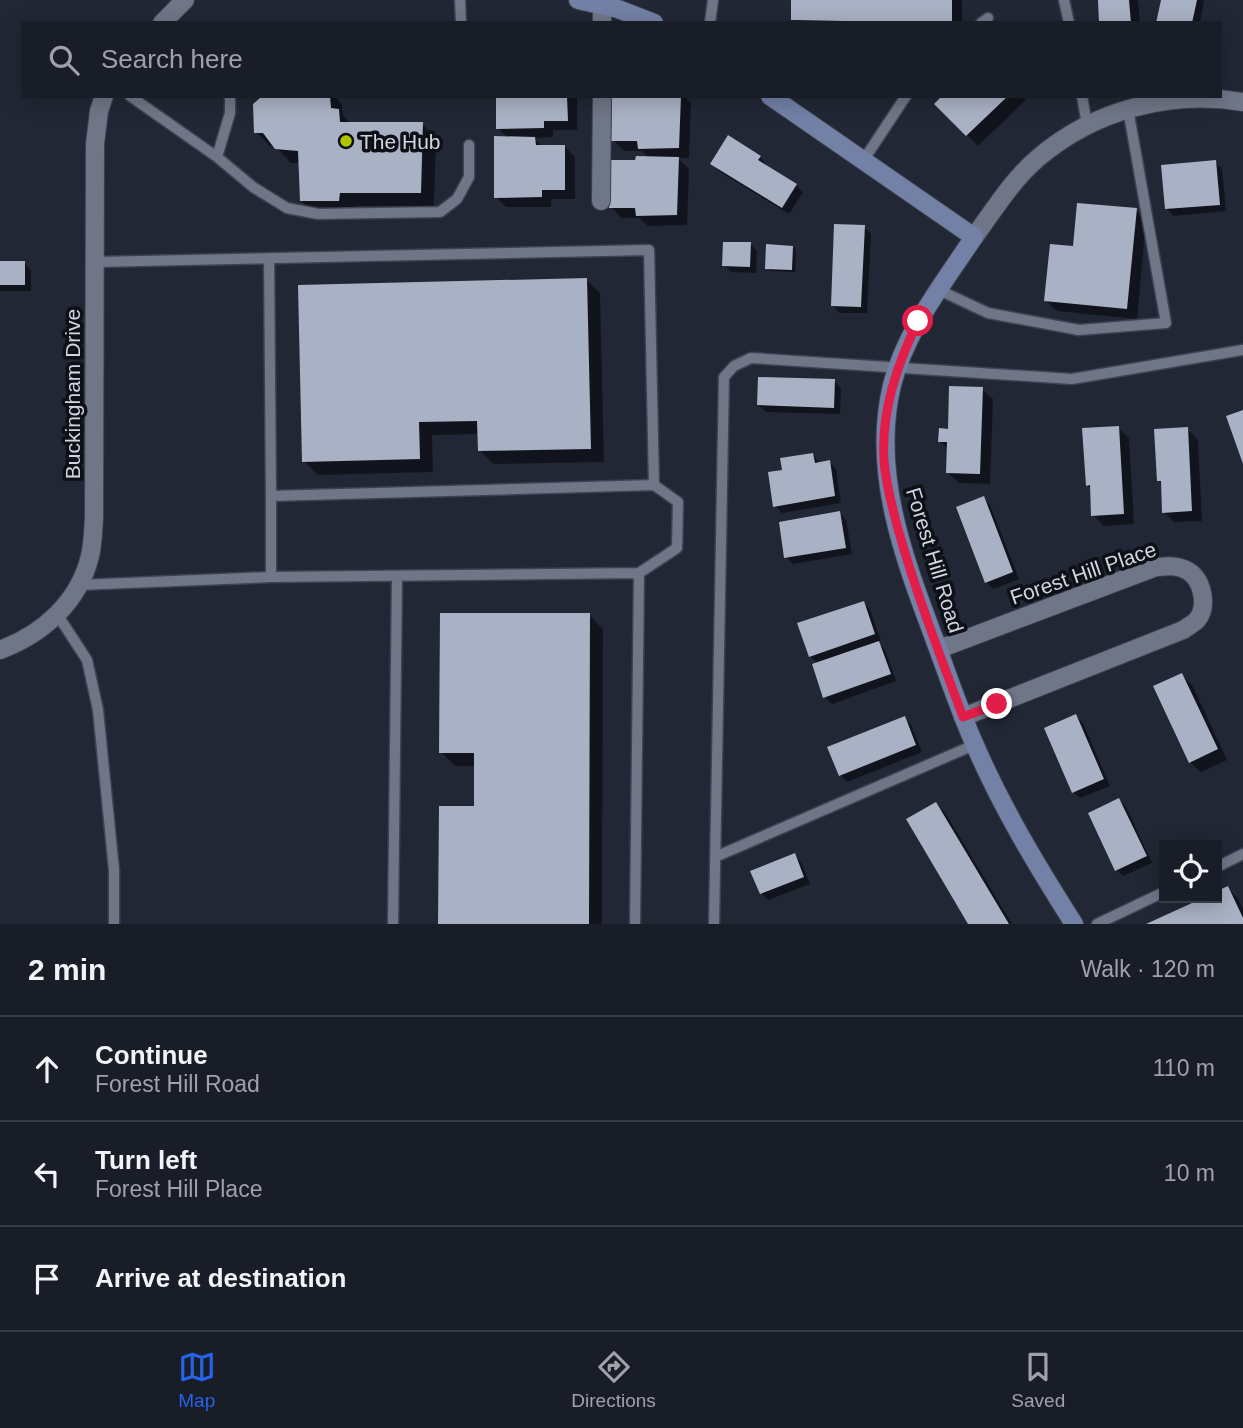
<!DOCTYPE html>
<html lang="en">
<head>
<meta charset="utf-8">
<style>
	:root { --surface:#191d28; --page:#222630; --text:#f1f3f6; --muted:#9fa2a8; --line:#373b45; --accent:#2563eb }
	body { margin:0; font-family:Arial,sans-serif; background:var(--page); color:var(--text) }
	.controls { position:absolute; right:21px; bottom:21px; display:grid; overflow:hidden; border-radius:0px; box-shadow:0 4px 18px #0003 }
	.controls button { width:63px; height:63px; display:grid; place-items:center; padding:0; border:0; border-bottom:2px solid var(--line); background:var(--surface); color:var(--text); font:35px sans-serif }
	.stop { position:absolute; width:21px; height:21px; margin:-16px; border:5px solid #e11d48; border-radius:50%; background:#fff }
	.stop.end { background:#e11d48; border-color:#fff; box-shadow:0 2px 7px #0008 }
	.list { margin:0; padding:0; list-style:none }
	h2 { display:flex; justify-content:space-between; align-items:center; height:91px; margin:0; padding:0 28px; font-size:30px }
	h2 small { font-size:23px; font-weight:400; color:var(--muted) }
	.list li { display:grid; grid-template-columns:46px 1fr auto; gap:21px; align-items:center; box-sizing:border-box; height:105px; padding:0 28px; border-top:2px solid var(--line) }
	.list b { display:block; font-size:26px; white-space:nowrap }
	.list p { margin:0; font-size:23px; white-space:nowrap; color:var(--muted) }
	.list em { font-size:23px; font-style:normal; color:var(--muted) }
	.icon { flex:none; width:38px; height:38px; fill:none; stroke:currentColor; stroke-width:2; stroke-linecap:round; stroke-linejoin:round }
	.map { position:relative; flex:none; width:1243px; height:924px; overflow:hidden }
	.search { position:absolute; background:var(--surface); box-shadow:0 4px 18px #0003; left:21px; right:21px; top:21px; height:77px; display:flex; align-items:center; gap:18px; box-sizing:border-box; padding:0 24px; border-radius:0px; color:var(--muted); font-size:26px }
	.sheet { height:406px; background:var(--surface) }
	nav { display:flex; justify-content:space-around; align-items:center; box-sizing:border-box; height:98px; border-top:2px solid var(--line); background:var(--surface); font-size:19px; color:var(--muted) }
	nav a { display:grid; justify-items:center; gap:4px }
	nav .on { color:var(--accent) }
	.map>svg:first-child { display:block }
	.shadow { fill:#0007 }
	.building { fill:#a9b1c4 }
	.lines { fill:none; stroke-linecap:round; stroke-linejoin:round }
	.lane-casing { stroke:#3e434f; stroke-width:13 }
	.street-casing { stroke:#3e434f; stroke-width:20 }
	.secondary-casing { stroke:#3e434f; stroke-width:20 }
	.lane { stroke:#6f7687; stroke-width:10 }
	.street { stroke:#6f7687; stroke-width:18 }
	.secondary { stroke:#7381a6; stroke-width:18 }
	.route { stroke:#e11d48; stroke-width:9 }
	.poi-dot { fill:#b0c502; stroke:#0d1017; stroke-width:2.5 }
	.labels { text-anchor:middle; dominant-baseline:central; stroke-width:7; stroke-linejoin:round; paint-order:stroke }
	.poi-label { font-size:21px; fill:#d1d5df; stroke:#0d1017; text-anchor:start }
	.street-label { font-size:21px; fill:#d1d5df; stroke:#0d1017 }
</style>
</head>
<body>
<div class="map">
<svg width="1243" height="924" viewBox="0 0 1243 924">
	<rect width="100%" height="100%" fill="#212735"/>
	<path class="shadow" d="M793,0h169v23h-166l-3,-4z
		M1100,0h38l2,23h-39z
		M1163,0h41l-4,23h-42z
		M273,96h62l7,9 1,11 9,8h70l14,14 -2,68h-80l-1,8h-38l-14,-13 -1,-38h-9l-16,-17h-5l-14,-14z
		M498,96h79v34h-24v7l-19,1 8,8h22l11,11v42h-24v8h-45l-10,-10 12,-59 -10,-10z
		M614,96h71l6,7 -2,55h-11l11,11 -2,56 -39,1 -9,-8h-18l-10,-11 26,-45 12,-4 -7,-7h-18l-11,-11z
		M945,96h77l4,4 -48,46 -41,-42z
		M760,157l6,7 -1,2 31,19 7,7 -14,22 -70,-43 -7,-7z
		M1215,162l7,7 4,42 -52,5 -7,-7z
		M1136,210l10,10 -9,99 -80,-8 -11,-10 29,-53z
		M864,227l7,7 -4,79h-27l-7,-7z
		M750,244l7,7 -1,22 -25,-1 -7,-7z
		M793,247l3,3 -1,22 -25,-1 -3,-3z
		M0,263h24l7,7v21h-31z
		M586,279l14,14 4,169 -110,2 -14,-13 -1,-17 -47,1 1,37 -115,3 -14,-14z
		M834,381l7,7 -1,26 -74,-2 -7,-7z
		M982,389l11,10 -3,85 -31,-1 -11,-10 1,-23 -9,-9z
		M1118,428l11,10 5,86 -30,2 -11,-11 -2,-26 -4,-4z
		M1187,429l11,11 4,81 -28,1 -10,-10 -2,-28 -4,-4z
		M813,455l7,9 9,-2 7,7 5,34 -59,10 -7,-7 9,-34z
		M983,498l7,7 29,74 -26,10 -7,-7z
		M839,513l7,7 6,34 -59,10 -7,-7z
		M864,603l6,7 11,31 -3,1 7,8 11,31 -64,23 -7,-7 -7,-33 -8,-8z
		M589,615l14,14 -1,295h-162l36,-117v-41h-21l-14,-14z
		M1181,675l11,10 35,75 -26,12 -11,-10z
		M1076,716l7,7 27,63 -30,12 -7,-6z
		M904,718l7,7 11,27 -75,30 -7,-7z
		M1119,800l7,7 26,56 -29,13 -7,-6z
		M936,804l10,10 66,110h-42z
		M794,855l7,7 9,22 -42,16 -7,-7z
		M1228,888l10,11 5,9v16h-92l56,-26h10v-5z"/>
	<path class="building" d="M791,0h161v23l-161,-3z
		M1098,0h31l2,23h-32z
		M1161,0h36l-5,23h-36z
		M268,96h62l1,12 8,1 1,13h83l-2,71h-81l-1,8h-39l-2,-50 -23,-2 -12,-16h-9l-1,-29 8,-7z
		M496,96h71l1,25h-24v7l-48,1z
		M612,96h69l-2,52 -41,1 -1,-8h-26z
		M942,96h66l-42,40 -32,-32z
		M728,135l33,21 -3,4 39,24 -15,24 -72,-44z
		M494,136l41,1 1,8h29v45h-23v7l-48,1z
		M636,156l43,1 -2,58 -41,1 -1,-8h-26v-48h26z
		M1216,160l4,45 -55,4 -4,-44z
		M1077,203l60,5 -10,101 -83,-8 6,-57 23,2z
		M834,224l31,1 -4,82 -30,-1z
		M723,242h28l-1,25 -28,-1z
		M766,244l27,2 -1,24 -27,-1z
		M0,261h25v24h-25z
		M587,278l4,171 -113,2 -1,-30 -58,1 1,37 -118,3 -4,-177z
		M758,377l77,2 -1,29 -77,-3z
		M949,386l34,1 -3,87 -34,-1 1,-31h-9l1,-14 9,1z
		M1243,410v54l-17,-48z
		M1119,426l5,88 -33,2 -1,-31 -4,1 -4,-58z
		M1188,427l4,84 -30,2 -1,-32h-4l-3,-52z
		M813,453l2,10 15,-3 5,36 -62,11 -5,-35 14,-2 -2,-12z
		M984,496l29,76 -28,11 -29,-76z
		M840,511l6,37 -62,10 -5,-36z
		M864,601l11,33 -66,23 -12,-34z
		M440,613h150l-1,311h-151l1,-118h35v-53h-35z
		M879,641l12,33 -68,24 -11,-34z
		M1182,673l36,76 -29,14 -36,-77z
		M1076,714l28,65 -32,14 -28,-65z
		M905,716l11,29 -77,31 -12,-29z
		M1119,798l28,58 -32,15 -27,-58z
		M936,802l73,122h-41l-62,-105z
		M795,853l9,24 -44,17 -10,-23z
		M1228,886l15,32v6h-97l57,-26h14v-7z"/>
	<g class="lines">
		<g class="lane-casing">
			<path id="lane" d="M460,0l1,23
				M1064,0l5,23
				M710,23l3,-23
				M981,23l7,-5
				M130,96l87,61 13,-44v-17
				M1082,96l5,29
				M217,157l36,30 34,21 31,6 122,-2 17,-13 12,-22v-32
				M863,161l43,-65
				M269,258l2,238
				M95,262l554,-12 5,235 -383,11v81
				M939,290l49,23 91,17 87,-7 -38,-214
				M639,573l38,-25 1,-46 -24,-17
				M79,585l192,-8 368,-4 -4,351
				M57,614l30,46 11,50 16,160v54
				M715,857l259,-112
				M1217,867l26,-13
				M393,924l4,-348
				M714,924l10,-547 10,-11 17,-8 321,21 171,-29
				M1097,924l67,-32"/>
		</g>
		<g class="street-casing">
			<path id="street" d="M162,23l23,-23
				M602,23v-18
				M601,201l1,-105
				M974,237c20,-27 38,-57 64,-79 56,-48 132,-68 205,-56
				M939,649l217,-82c12,-1 22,-2 32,4 15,9 20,36 9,49 -4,4 -10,7 -14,10l-220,87
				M0,650c43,-16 79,-48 90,-94 3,-12 3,-26 4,-38l1,-374 4,-33 5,-15"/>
		</g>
		<g class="secondary-casing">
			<path id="secondary" d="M578,0l40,9 36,14
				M770,96l204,141c-31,47 -68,93 -82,148 -21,87 12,173 42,253 13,35 25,71 40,105 27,63 63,123 100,181"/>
		</g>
		<use href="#lane" class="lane"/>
		<use href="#street" class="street"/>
		<use href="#secondary" class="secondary"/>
	</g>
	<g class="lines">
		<path class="route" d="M918,321c-21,44 -37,90 -34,140 2,23 8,46 14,68 18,64 42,126 65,188l34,-13"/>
	</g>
	<circle class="poi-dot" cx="346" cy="141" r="7"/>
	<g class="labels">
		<g class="poi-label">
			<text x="360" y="141">The Hub</text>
		</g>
		<g class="street-label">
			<text transform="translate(72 394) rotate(-90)">Buckingham Drive</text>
			<text transform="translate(935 560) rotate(73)">Forest Hill Road</text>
			<text transform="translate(1083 573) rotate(-19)">Forest Hill Place</text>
		</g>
	</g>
</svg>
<div class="controls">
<button><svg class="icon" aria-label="locate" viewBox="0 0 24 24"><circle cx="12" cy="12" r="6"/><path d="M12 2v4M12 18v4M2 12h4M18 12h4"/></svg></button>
</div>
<div class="stop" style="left:918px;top:321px"></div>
<div class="stop end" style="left:997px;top:704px"></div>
<div class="search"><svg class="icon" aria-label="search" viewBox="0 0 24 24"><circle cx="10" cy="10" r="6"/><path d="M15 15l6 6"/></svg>Search here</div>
</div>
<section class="sheet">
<h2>2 min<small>Walk · 120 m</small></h2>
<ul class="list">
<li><svg class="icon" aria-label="ahead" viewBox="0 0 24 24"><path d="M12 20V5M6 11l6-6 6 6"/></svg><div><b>Continue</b><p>Forest Hill Road</p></div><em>110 m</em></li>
<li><svg class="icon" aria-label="left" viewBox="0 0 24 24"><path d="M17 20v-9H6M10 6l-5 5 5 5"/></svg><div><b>Turn left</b><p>Forest Hill Place</p></div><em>10 m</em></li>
<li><svg class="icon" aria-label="arrive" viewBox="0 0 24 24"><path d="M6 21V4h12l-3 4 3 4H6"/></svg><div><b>Arrive at destination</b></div></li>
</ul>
</section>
<nav>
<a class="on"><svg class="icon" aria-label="map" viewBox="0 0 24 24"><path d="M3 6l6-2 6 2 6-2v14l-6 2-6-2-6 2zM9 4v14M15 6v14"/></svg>Map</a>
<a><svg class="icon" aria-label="directions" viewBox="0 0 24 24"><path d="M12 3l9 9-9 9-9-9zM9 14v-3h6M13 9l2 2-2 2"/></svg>Directions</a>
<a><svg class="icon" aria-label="saved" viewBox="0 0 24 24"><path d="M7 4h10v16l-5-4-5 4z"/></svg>Saved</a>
</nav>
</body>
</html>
